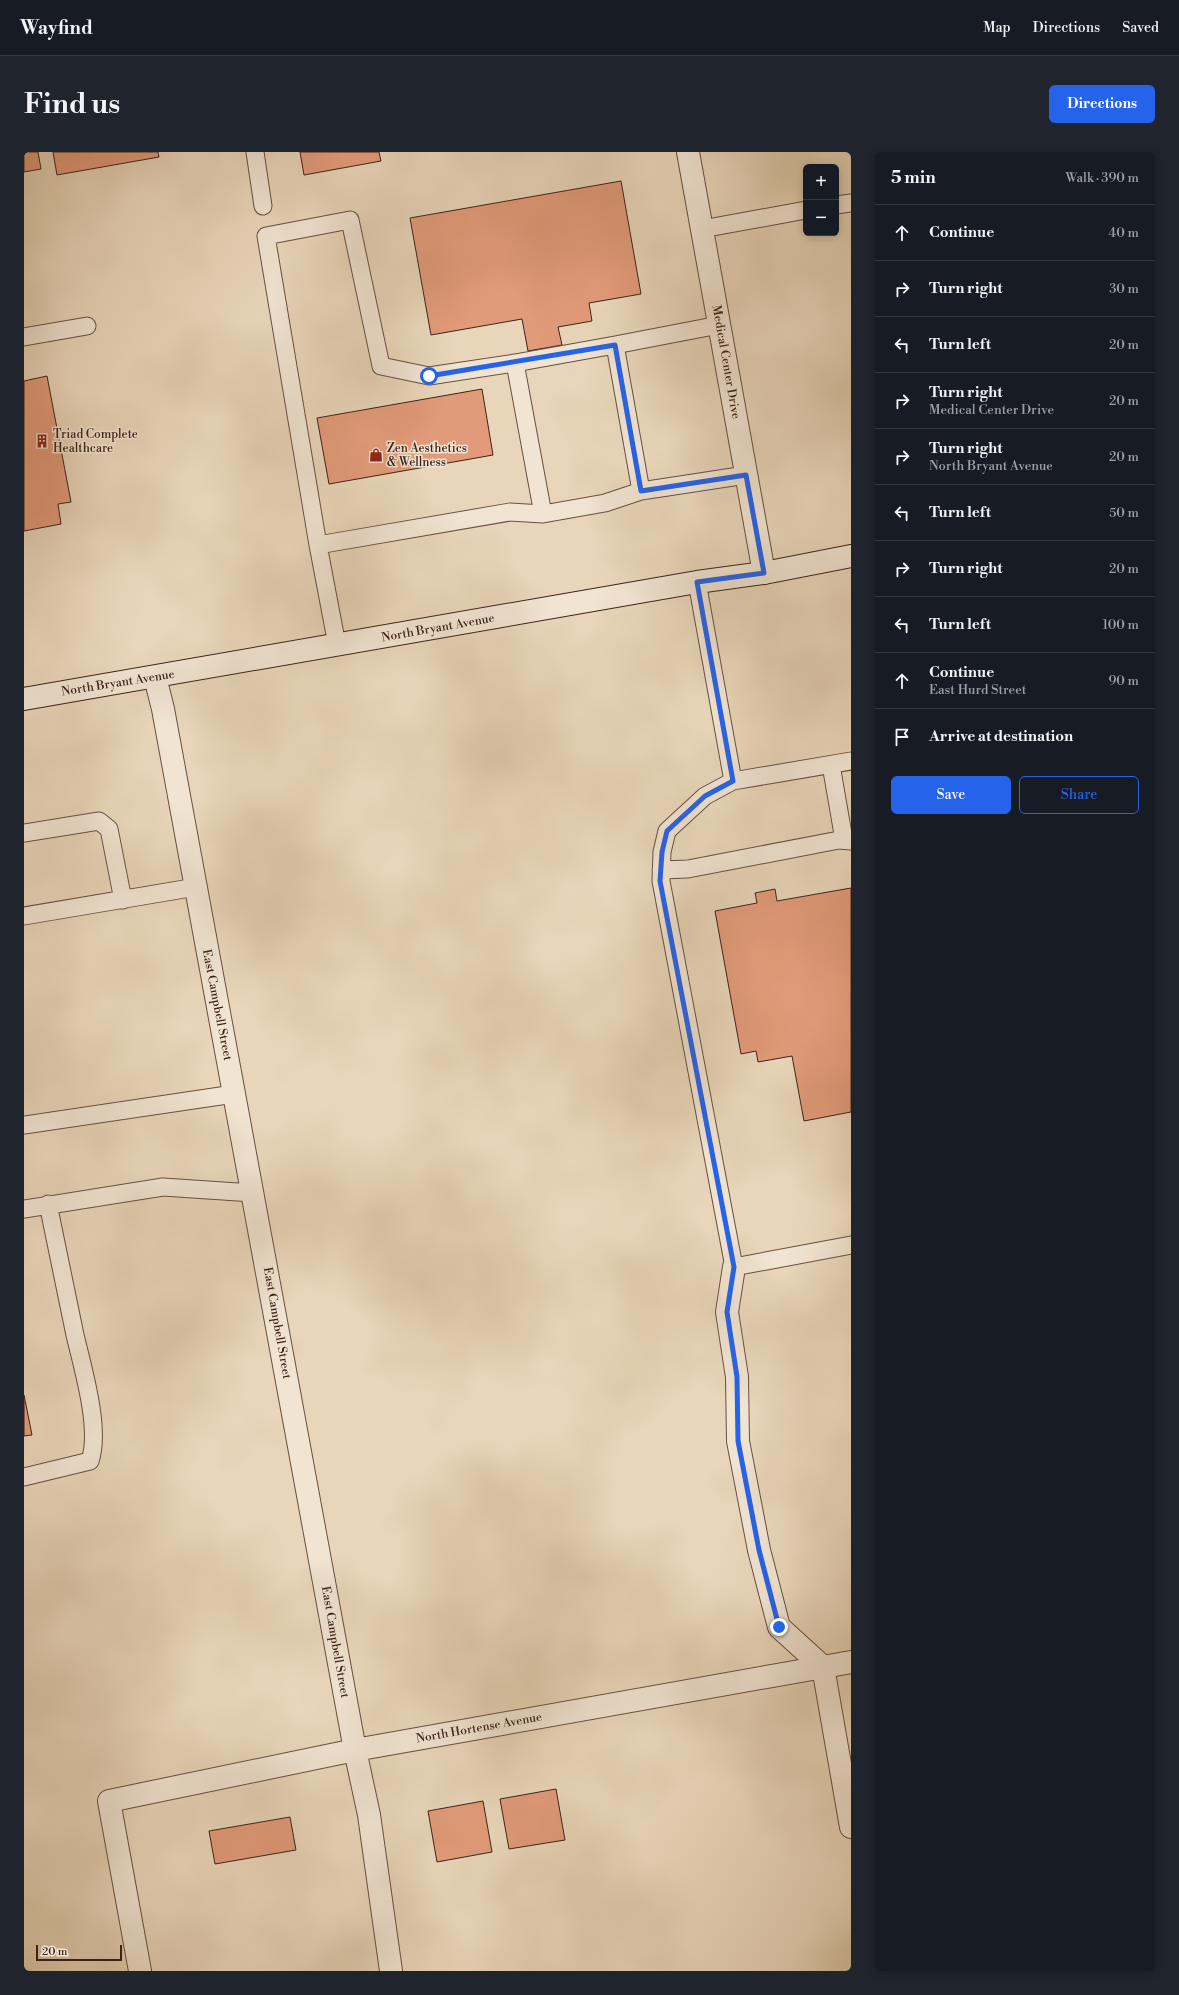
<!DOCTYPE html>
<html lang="en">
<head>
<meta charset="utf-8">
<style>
	:root { --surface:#171b24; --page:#20242c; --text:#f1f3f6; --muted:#9ea1a6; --line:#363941; --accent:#2563eb }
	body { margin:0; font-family:"Libre Bodoni",serif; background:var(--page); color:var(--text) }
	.controls { position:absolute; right:12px; top:12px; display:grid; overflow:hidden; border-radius:6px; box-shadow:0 2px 10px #0003 }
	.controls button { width:36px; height:36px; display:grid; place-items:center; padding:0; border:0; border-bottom:1px solid var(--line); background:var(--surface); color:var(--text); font:20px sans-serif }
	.scale { position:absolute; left:12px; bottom:10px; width:86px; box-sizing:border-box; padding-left:4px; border:2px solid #3c2218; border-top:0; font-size:11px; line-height:14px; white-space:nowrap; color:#3c2218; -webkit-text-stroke:3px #f1e4d2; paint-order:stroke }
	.stop { position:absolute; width:12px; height:12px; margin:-9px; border:3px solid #2563eb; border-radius:50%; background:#fff }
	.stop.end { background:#2563eb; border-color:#fff; box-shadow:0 1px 4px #0008 }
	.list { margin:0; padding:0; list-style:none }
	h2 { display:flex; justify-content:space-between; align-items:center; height:52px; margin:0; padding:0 16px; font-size:17px }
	h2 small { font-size:13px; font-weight:400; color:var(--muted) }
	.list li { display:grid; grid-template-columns:26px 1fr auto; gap:12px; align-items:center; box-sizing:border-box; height:56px; padding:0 16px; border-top:1px solid var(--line) }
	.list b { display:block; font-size:15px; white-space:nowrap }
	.list p { margin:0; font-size:13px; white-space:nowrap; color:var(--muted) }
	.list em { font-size:13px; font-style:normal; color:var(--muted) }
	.actions { display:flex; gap:8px; padding:12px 16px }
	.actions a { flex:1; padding:9px 0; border:1px solid var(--accent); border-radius:6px; text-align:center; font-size:14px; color:var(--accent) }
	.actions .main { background:var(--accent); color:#fff }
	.icon { flex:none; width:22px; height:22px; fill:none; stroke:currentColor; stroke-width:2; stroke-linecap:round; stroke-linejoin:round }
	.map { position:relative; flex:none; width:827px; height:1819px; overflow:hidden; border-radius:6px }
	header { display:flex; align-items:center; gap:24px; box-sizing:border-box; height:56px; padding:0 20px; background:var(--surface); border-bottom:1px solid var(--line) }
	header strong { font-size:19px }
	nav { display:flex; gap:22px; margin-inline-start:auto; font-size:14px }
	.intro { display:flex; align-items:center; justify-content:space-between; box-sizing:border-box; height:96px; padding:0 24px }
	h1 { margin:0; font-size:28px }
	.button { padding:10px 18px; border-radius:6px; background:var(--accent); color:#fff; font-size:14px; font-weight:700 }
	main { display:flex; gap:24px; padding:0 24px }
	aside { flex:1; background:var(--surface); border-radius:6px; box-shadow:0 2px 10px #0003 }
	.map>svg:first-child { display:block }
	.building { fill:#e29b7a; stroke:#3c2218 }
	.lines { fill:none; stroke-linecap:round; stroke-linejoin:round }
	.lane-casing { stroke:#674f40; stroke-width:19 }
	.street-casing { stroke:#674f40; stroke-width:24 }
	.secondary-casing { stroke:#3c2218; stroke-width:24 }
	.lane { stroke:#f1e4d2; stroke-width:17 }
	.street { stroke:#f1e4d2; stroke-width:22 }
	.secondary { stroke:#f1e4d2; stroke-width:22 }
	.route { stroke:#2563eb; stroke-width:5 }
	.labels { text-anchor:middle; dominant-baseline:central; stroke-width:3; stroke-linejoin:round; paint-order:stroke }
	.street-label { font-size:12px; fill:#3c2218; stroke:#f1e4d2 }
	.poi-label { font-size:12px; fill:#3c2218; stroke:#f1e4d2; text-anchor:start }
</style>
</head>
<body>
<header>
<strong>Wayfind</strong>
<nav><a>Map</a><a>Directions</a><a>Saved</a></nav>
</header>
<div class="intro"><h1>Find us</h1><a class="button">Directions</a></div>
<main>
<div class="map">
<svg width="827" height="1819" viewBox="0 0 827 1819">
	<rect width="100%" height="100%" fill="#e9d6ba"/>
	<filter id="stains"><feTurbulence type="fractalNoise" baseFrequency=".005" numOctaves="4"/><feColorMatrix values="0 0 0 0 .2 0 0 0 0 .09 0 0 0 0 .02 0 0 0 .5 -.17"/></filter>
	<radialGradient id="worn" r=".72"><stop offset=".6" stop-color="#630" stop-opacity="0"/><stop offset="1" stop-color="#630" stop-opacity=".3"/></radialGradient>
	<path class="building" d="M0,0h14l3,17 -17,3z
		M29,0h105l1,5 -102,18z
		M276,0h79l2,9 -77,14z
		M597,29l20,113 -52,9 3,18 -34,6 4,18 -34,6 -6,-32 -91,16 -21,-117z
		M23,224l24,126 -13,2 3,20 -37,7v-150z
		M458,237l11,66 -164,29 -12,-66z
		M827,736v224l-47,9 -12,-65 -34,6 -2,-11 -15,3 -26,-143 42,-8 -2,-10 20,-4 2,12z
		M0,1243l8,40 -8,1z
		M532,1637l9,51 -56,9 -9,-50z
		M459,1649l9,51 -55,10 -9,-51z
		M266,1665l6,33 -81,14 -6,-33z"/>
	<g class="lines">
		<g class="lane-casing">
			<path id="lane" d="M231,0l8,54
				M812,53l15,-2
				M678,77l104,-19
				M695,173l-104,20 26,146 105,-16
				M0,185l63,-11
				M491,211l100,-18
				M294,393l-52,-309 84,-16 31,146 48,10 86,-13 28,151 62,-11 36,-12
				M673,430l36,199
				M313,493l-19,-100 192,-33 33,2
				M827,609l-118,20 -28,15 -38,35 -5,21 -1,29 73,386 117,-22
				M807,613l13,75
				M0,681l75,-12 10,8 14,71
				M637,718l27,-1 151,-29 12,1
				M0,764l172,-29
				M0,973l210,-31
				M0,1057l139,-22 90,6
				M0,1325l66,-16c11,-32 -7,-92 -15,-126 -9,-43 -18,-87 -27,-131"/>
		</g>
		<g class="street-casing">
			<path id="street" d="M664,0l76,421
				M131,525l8,32 192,1041 14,65 22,156
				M710,1115l-7,45 10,65 1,64 21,109 20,77 44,40 28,160
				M116,1819l-31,-170 246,-51 496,-88"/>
		</g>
		<g class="secondary-casing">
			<path id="secondary" d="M0,547l673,-117 67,-9 87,-17"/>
		</g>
		<use href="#lane" class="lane"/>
		<use href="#street" class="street"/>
		<use href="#secondary" class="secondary"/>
	</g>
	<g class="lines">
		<path class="route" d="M405,224l186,-31 26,146 105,-16 18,98 -67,9 36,199 -28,15 -38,35 -5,21 -2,29 74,386 -7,45 10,65 1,64 21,109 20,77"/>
	</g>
	<defs>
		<g id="building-bare" transform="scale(1.08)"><path d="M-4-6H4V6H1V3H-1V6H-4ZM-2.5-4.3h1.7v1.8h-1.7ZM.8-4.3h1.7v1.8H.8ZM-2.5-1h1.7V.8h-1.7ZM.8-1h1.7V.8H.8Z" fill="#8f2418" stroke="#f1e4d2" stroke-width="2.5" paint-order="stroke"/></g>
		<g id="shop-bare" transform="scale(1.08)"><path d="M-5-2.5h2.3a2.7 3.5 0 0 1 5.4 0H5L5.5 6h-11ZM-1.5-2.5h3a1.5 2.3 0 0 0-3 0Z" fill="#8f2418" stroke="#f1e4d2" stroke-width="2.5" paint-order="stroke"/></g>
	</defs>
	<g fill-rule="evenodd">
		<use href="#building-bare" x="18" y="289"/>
		<use href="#shop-bare" x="352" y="303"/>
	</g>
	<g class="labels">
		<g class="street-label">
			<text transform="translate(702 210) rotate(80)">Medical Center Drive</text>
			<text transform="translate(414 476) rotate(-10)">North Bryant Avenue</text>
			<text transform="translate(94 531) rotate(-9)">North Bryant Avenue</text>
			<text transform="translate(193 853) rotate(79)">East Campbell Street</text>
			<text transform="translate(253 1171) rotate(80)">East Campbell Street</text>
			<text transform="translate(311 1490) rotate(80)">East Campbell Street</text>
			<text transform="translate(455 1576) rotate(-10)">North Hortense Avenue</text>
		</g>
		<g class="poi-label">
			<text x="29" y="282">Triad Complete<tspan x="29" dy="14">Healthcare</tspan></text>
			<text x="363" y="296">Zen Aesthetics<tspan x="363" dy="14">&amp; Wellness</tspan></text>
		</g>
	</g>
	<rect width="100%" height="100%" filter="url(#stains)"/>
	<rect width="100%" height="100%" fill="url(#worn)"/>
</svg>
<div class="controls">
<button>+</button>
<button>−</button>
</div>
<div class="scale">20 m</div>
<div class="stop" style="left:405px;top:224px"></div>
<div class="stop end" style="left:755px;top:1475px"></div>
</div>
<aside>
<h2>5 min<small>Walk · 390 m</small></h2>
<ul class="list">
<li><svg class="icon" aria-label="ahead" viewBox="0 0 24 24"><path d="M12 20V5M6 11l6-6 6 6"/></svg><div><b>Continue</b></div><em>40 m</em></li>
<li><svg class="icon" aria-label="right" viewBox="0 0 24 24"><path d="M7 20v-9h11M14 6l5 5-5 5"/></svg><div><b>Turn right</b></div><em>30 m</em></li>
<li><svg class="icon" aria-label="left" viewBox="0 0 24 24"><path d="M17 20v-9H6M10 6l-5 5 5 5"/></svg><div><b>Turn left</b></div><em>20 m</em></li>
<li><svg class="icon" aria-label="right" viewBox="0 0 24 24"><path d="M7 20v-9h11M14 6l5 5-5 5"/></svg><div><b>Turn right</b><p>Medical Center Drive</p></div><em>20 m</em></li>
<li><svg class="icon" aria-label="right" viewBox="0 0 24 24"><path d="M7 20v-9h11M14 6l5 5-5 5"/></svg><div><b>Turn right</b><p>North Bryant Avenue</p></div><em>20 m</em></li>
<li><svg class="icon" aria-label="left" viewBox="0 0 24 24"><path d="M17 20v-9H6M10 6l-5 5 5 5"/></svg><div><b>Turn left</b></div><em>50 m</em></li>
<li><svg class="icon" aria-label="right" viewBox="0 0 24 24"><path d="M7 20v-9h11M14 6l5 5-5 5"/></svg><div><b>Turn right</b></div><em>20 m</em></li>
<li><svg class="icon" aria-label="left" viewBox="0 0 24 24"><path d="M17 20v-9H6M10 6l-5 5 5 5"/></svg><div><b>Turn left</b></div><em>100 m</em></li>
<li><svg class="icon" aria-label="ahead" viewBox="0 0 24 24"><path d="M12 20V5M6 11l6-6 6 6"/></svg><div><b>Continue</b><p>East Hurd Street</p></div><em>90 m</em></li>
<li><svg class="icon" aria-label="arrive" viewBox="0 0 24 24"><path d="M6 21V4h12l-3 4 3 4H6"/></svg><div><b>Arrive at destination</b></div></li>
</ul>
<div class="actions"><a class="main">Save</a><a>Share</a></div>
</aside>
</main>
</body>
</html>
